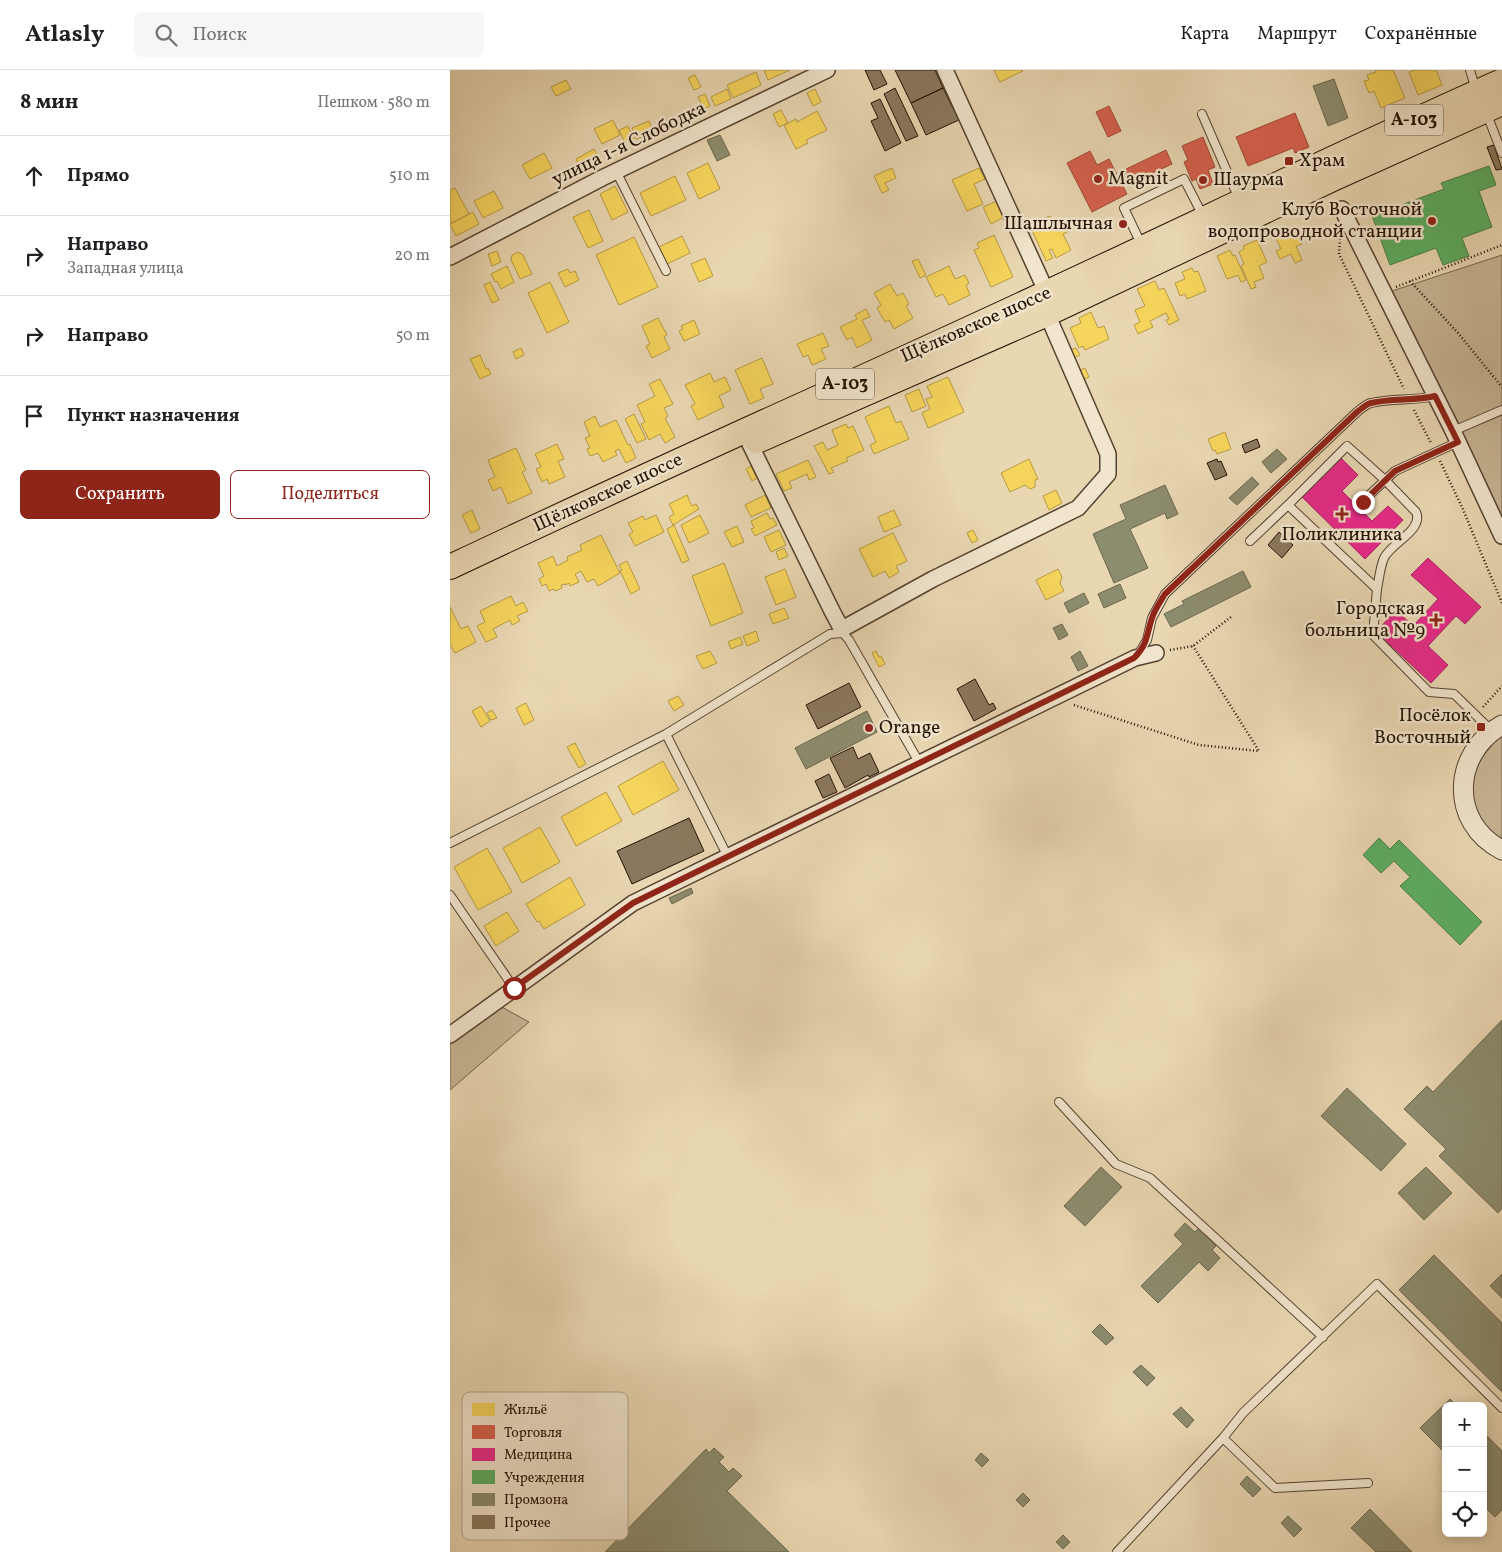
<!DOCTYPE html>
<html lang="ru">
<head>
<meta charset="utf-8">
<style>
	:root { --surface:#fff; --page:#f6f6f6; --text:#202124; --muted:#757577; --line:#e0e0e0; --accent:#8f2418 }
	body { margin:0; font-family:Vollkorn,serif; background:var(--page); color:var(--text) }
	.controls { position:absolute; right:15px; bottom:15px; display:grid; overflow:hidden; border-radius:8px; box-shadow:0 2px 12px #0003 }
	.controls button { width:45px; height:45px; display:grid; place-items:center; padding:0; border:0; border-bottom:1px solid var(--line); background:var(--surface); color:var(--text); font:25px sans-serif }
	.stop { position:absolute; width:15px; height:15px; margin:-11px; border:4px solid #8f2418; border-radius:50%; background:#fff }
	.stop.end { background:#8f2418; border-color:#fff; box-shadow:0 1px 5px #0008 }
	.list { margin:0; padding:0; list-style:none }
	h2 { display:flex; justify-content:space-between; align-items:center; height:65px; margin:0; padding:0 20px; font-size:21px }
	h2 small { font-size:16px; font-weight:400; color:var(--muted) }
	.list li { display:grid; grid-template-columns:32px 1fr auto; gap:15px; align-items:center; box-sizing:border-box; height:80px; padding:0 20px; border-top:1px solid var(--line) }
	.list b { display:block; font-size:19px; white-space:nowrap }
	.list p { margin:0; font-size:16px; white-space:nowrap; color:var(--muted) }
	.list em { font-size:16px; font-style:normal; color:var(--muted) }
	.actions { display:flex; gap:10px; padding:15px 20px }
	.actions a { flex:1; padding:11px 0; border:1px solid var(--accent); border-radius:8px; text-align:center; font-size:18px; color:var(--accent) }
	.actions .main { background:var(--accent); color:#fff }
	.icon { flex:none; width:28px; height:28px; fill:none; stroke:currentColor; stroke-width:2; stroke-linecap:round; stroke-linejoin:round }
	.map { position:relative; flex:none; width:1052px; height:1482px; overflow:hidden }
	header { display:flex; align-items:center; gap:30px; box-sizing:border-box; height:70px; padding:0 25px; background:var(--surface); border-bottom:1px solid var(--line) }
	header strong { font-size:24px }
	nav { display:flex; gap:28px; margin-inline-start:auto; font-size:18px }
	.search { width:350px; height:45px; background:var(--page); display:flex; align-items:center; gap:12px; box-sizing:border-box; padding:0 18px; border-radius:8px; color:var(--muted); font-size:19px }
	main { display:flex }
	aside { flex:1; background:var(--surface) }
	.map>svg:first-child { display:block }
	.green { fill:#c7b594; stroke:#75634c }
	.homes { fill:#f6d55c; stroke:#b79a42 }
	.shops { fill:#d6604d; stroke:#a04837 }
	.health { fill:#e7298a; stroke:#ac2262 }
	.public { fill:#5aae61; stroke:#4a7f45 }
	.industry { fill:#8c8c6e; stroke:#6c674e }
	.building { fill:#8a785e; stroke:#231104 }
	.lines { fill:none; stroke-linecap:round; stroke-linejoin:round }
	.service-casing { stroke:#544230; stroke-width:10 }
	.minor-casing { stroke:#544230; stroke-width:18 }
	.tertiary-casing { stroke:#544230; stroke-width:21 }
	.primary-casing { stroke:#231104; stroke-width:26 }
	.path { stroke:#231104; stroke-width:2.5; stroke-dasharray:1 2.5; stroke-linecap:butt }
	.service { stroke:#f1e5cd; stroke-width:8 }
	.minor { stroke:#f1e5cd; stroke-width:15 }
	.tertiary { stroke:#f1e5cd; stroke-width:19 }
	.primary { stroke:#e9d7b2; stroke-width:24 }
	.route { stroke:#8f2418; stroke-width:6 }
	.poi-dot { fill:#8f2418; stroke:#f1e5cd; stroke-width:2 }
	.labels { text-anchor:middle; dominant-baseline:central; stroke-width:5; stroke-linejoin:round; paint-order:stroke }
	.shield { fill:#f1e5cd; stroke:#615140; stroke-width:1 }
	.shield-label { font-size:18px; font-weight:bold; fill:#231104 }
	.street-label { font-size:19px; fill:#231104; stroke:#f1e5cd }
	.poi-label { font-size:19px; fill:#231104; stroke:#f1e5cd; text-anchor:start }
	.key { fill:#f1e5cd; stroke:#b3a591; stroke-width:1 }
	.key-label { font-size:14px; fill:#231104 }
</style>
</head>
<body>
<header>
<strong>Atlasly</strong>
<div class="search"><svg class="icon" aria-label="search" viewBox="0 0 24 24"><circle cx="10" cy="10" r="6"/><path d="M15 15l6 6"/></svg>Поиск</div>
<nav><a>Карта</a><a>Маршрут</a><a>Сохранённые</a></nav>
</header>
<main>
<aside>
<h2>8 мин<small>Пешком · 580 m</small></h2>
<ul class="list">
<li><svg class="icon" aria-label="ahead" viewBox="0 0 24 24"><path d="M12 20V5M6 11l6-6 6 6"/></svg><div><b>Прямо</b></div><em>510 m</em></li>
<li><svg class="icon" aria-label="right" viewBox="0 0 24 24"><path d="M7 20v-9h11M14 6l5 5-5 5"/></svg><div><b>Направо</b><p>Западная улица</p></div><em>20 m</em></li>
<li><svg class="icon" aria-label="right" viewBox="0 0 24 24"><path d="M7 20v-9h11M14 6l5 5-5 5"/></svg><div><b>Направо</b></div><em>50 m</em></li>
<li><svg class="icon" aria-label="arrive" viewBox="0 0 24 24"><path d="M6 21V4h12l-3 4 3 4H6"/></svg><div><b>Пункт назначения</b></div></li>
</ul>
<div class="actions"><a class="main">Сохранить</a><a>Поделиться</a></div>
</aside>
<div class="map">
<svg width="1052" height="1482" viewBox="0 0 1052 1482">
	<rect width="100%" height="100%" fill="#e9d7b2"/>
	<filter id="stains"><feTurbulence type="fractalNoise" baseFrequency=".004" numOctaves="4"/><feColorMatrix values="0 0 0 0 .2 0 0 0 0 .09 0 0 0 0 .02 0 0 0 .5 -.17"/></filter>
	<radialGradient id="worn" r=".72"><stop offset=".6" stop-color="#630" stop-opacity="0"/><stop offset="1" stop-color="#630" stop-opacity=".3"/></radialGradient>
	<path class="green" d="M1052,185v267l-110,-231z
		M1052,666v105c-40,-31 -38,-74 0,-105z
		M50,936l29,16 -79,68v-47z"/>
	<path class="homes" d="M314,0h26l-22,10z
		M544,0h28l1,1 -23,11z
		M925,0h18l12,28 -24,10 -7,-17 -5,2 -5,-12 5,-1 -2,-5 9,-3z
		M965,0h21l6,15 -24,10 -9,-23z
		M306,2l5,13 -28,13 -6,-13z
		M245,5l6,12 -7,3 -6,-12z
		M116,10l5,9 -15,7 -5,-9z
		M277,19l4,10 -16,7 -4,-9z
		M365,19l6,13 -8,4 -6,-13z
		M255,24l5,12 -6,3 -6,-12z
		M331,40l7,13 -9,4 -6,-13z
		M367,41l10,19 -21,10 2,3 -12,6 -12,-24 12,-6 1,3z
		M163,50l7,15 -18,9 -8,-15z
		M199,51l3,8 -3,1 1,4 -14,5 -4,-11z
		M178,56l6,13 -9,4 -6,-13z
		M144,79l6,11 -18,10 -6,-11z
		M94,83l8,15 -22,11 -8,-14z
		M258,93l12,26 -21,10 -12,-26z
		M442,98l4,10 -11,5 4,7 -7,3 -8,-17z
		M529,98l6,11 -11,5 9,20 -16,7 -15,-31z
		M225,106l11,24 -35,16 -11,-23z
		M165,116l13,26 -16,8 -12,-26z
		M5,118l14,26 -17,9 -2,-3v-30z
		M44,121l9,17 -20,10 -9,-17z
		M547,131l7,16 -13,7 -8,-17z
		M139,140l14,31 -15,7 -15,-31z
		M23,142l6,12 -23,12 -6,-12z
		M600,146l3,6 9,-4 7,13 -6,3 8,16 -15,8 -4,-9 -3,1 4,8 -7,3 -15,-33 11,-5 -2,-3z
		M837,156l3,5 5,-2 7,15 -6,2 6,14 -7,3 -4,-9 -11,5 -4,-8 5,-2 -8,-17z
		M544,165l19,42 -22,10 -17,-37 5,-2 -2,-5z
		M232,166l8,17 -23,11 -8,-17z
		M184,167l24,50 -39,18 -23,-50z
		M807,170l10,22 -8,4 5,12 -10,4 2,5 -5,2 -10,-23 3,-2 -5,-12 5,-3 -1,-3z
		M780,180l3,6 2,-1 11,25 -5,2 -3,-7 -11,4 -10,-23z
		M47,181l4,11 -9,4 -4,-12z
		M68,182l5,3 9,19 -12,5 -9,-19 1,-5z
		M255,188l8,18 -14,6 -8,-18z
		M468,189l8,16 -6,3 -8,-17z
		M57,196l7,16 -13,7 -4,-8 -2,1 -4,-8z
		M499,196l6,13 10,-4 4,8 -3,2 4,10 -21,10 -6,-11 -7,3 -10,-20z
		M742,198l2,4 4,-1 8,20 -19,8 -2,-5 -5,2 -5,-13 10,-4 -3,-7z
		M118,199l2,4 5,-2 4,9 -14,7 -7,-14z
		M705,211l4,9 5,-2 15,32 -10,5 -3,-5 3,-1 -3,-6 -16,8 3,6 -15,7 -4,-9 6,-3 -5,-12 10,-4 -8,-17z
		M40,212l9,18 -7,3 -8,-18z
		M100,212l19,40 -22,11 -19,-40z
		M440,214l7,12 6,-3 6,11 -3,2 7,12 -19,11 -5,-9 -4,2 -8,-14 4,-3 -7,-12z
		M416,239l4,8 -8,3 10,20 -15,8 -5,-11 -5,3 -7,-13 17,-8 -2,-4z
		M641,242l7,16 6,-2 5,13 -24,11 -2,-4 -4,2 -9,-20 11,-5 -2,-5z
		M208,248l9,17 -3,2 6,12 -18,9 -6,-12 4,-2 -8,-18z
		M244,250l6,14 -16,7 -5,-10 4,-2 -2,-3z
		M373,263l6,13 -8,3 5,10 -14,6 -4,-10 -5,2 -6,-13z
		M71,278l3,7 -8,4 -3,-7z
		M626,278l4,7 -7,3 -3,-8z
		M30,285l6,14 2,-1 3,6 -11,5 -10,-20z
		M312,288l11,26 -13,5 4,9 -14,6 -15,-34z
		M635,298l4,9 -7,3 -4,-9z
		M260,303l4,9 11,-5 6,13 -12,6 5,11 -26,13 -7,-14 4,-2 -10,-19z
		M498,307l16,35 -36,16 -6,-15 8,-4 -4,-10 6,-2 -5,-11z
		M210,309l13,25 -9,4 4,8 -3,2 10,19 -10,6 -5,-9 -11,6 -8,-16 4,-2 -8,-17 18,-9 -6,-12z
		M469,319l7,17 -14,6 -7,-17z
		M439,336l7,17 5,-2 8,18 -35,15 -4,-9 6,-3 -11,-25z
		M184,344l12,25 -9,4 -12,-24z
		M145,346l5,11 16,-7 12,25 2,-1 6,14 -10,5 -7,-14 -4,2 2,4 -14,7 -5,-9 -8,3 -3,-7 3,-1 -5,-10 5,-2 -6,-14z
		M396,354l2,4 5,-2 11,24 -18,8 2,3 -17,7 3,4 -5,2 -15,-28 9,-4 4,8 11,-5 -6,-15z
		M775,362l6,17 -14,5 -2,-4 -2,1 -5,-12z
		M107,374l7,15 -6,2 7,16 -16,7 -2,-5 -5,3 -6,-13 5,-2 -6,-13z
		M66,378l10,22 -4,2 10,21 -24,11 -7,-17 -8,4 -5,-11 7,-3 -7,-17z
		M579,389l9,20 -3,1v7l-5,2 -5,-4 -15,7 -9,-19z
		M358,390l8,17 -7,3 -2,-6 -18,8 3,6 -8,3 -8,-17z
		M301,396l6,12 -5,3 -6,-12z
		M606,420l6,13 -13,7 -6,-14z
		M237,425l5,11 4,-2 3,5 -26,16 -4,-8 5,-3 -5,-10z
		M315,425l6,13 -20,9 -6,-12z
		M22,440l8,19 -9,4 -9,-18z
		M444,440l7,15 -17,7 -6,-15z
		M317,443l3,6 3,-1 4,7 -22,11 -4,-7 3,-1 -3,-7z
		M206,445l8,17 -29,14 -6,-12 4,-2 -5,-9 15,-7 2,4z
		M250,445l9,18 -20,10 -8,-18z
		M224,455l15,35 -7,3 -15,-34z
		M287,456l7,16 -12,5 -8,-15z
		M329,460l7,15 -15,7 -7,-15z
		M523,460l5,10 -6,3 -5,-10z
		M443,463l14,28 -11,5 3,6 -10,6 -4,-7 -12,6 -14,-28z
		M151,465l19,38 -22,13 -4,-7 -7,3 -6,-11 -6,3 4,8 -9,4 -1,-3 -4,2v-1l-4,1 1,3 -7,3 -1,-2 -5,2 -3,-7 -4,2 -3,-7 5,-3 -6,-13 15,-7 4,10 11,-6 -1,-3 15,-7 -2,-5z
		M334,478l4,8 -9,4 -3,-8z
		M177,491l13,28 -9,5 -11,-23 2,-1 -3,-5z
		M274,493l19,50 -32,13 -19,-50z
		M335,499l11,28 -20,8 -11,-28z
		M608,499l4,8 -2,6 4,8 -18,9 -10,-20z
		M61,526l5,10 7,-4 5,9 -11,5 3,5 -8,4 -2,-5 -17,9 4,8 -11,5 -9,-16 8,-4 -5,-11z
		M0,537l11,22 7,-3 8,16 -21,11 -5,-9z
		M334,538l5,10 -16,6 -4,-10z
		M306,561l3,10 -12,5 -4,-10z
		M290,567l3,7 -12,5 -3,-7z
		M260,581l7,12 -14,6 -7,-13z
		M426,581l3,6 2,-1 4,8 -6,3 -7,-14z
		M228,626l6,9 -10,6 -6,-10z
		M76,633l8,17 -10,5 -8,-17z
		M31,636l9,15 -9,6 -9,-16z
		M42,640l5,8 -6,2 -4,-7z
		M125,673l11,21 -7,4 -12,-21z
		M213,691l16,29 -46,25 -15,-29z
		M156,722l16,29 -46,25 -15,-29z
		M90,757l20,35 -38,21 -19,-35z
		M37,778l25,44 -34,18 -24,-43z
		M120,807l15,28 -41,24 -5,-8 -2,1 -11,-18z
		M57,842l12,19 -23,15 -12,-20z"/>
	<path class="shops" d="M659,36l12,25 -13,6 -12,-25z
		M845,43l14,34 -14,6 -2,-5 -45,18 -12,-29z
		M753,67l12,30 -7,3 5,14 -13,5 -4,-10 -4,2 -8,-19 4,-2 -6,-14z
		M716,80l6,14 -41,19 -7,-13z
		M640,81l7,14 12,-6 18,35 -35,18 -25,-49z"/>
	<path class="health" d="M891,388l17,17 -16,16 30,30 16,-15 15,14 -38,39 -63,-62z
		M978,488l53,49 -16,17 -9,-8 -28,30 20,19 -17,18 -55,-51 20,-22 17,16 25,-27 -27,-24z"/>
	<path class="public" d="M1039,96l7,19 -17,6 13,36 -30,11 7,18 -26,9 -7,-17 -46,17 -18,-49 72,-27 -3,-6z
		M929,768l11,11 9,-9 83,82 -22,23 -60,-59 10,-9 -16,-16 -13,12 -18,-18z"/>
	<path class="industry" d="M884,9l14,39 -20,8 -15,-40z
		M270,65l10,20 -13,6 -10,-21z
		M827,379l10,10 -16,14 -9,-11z
		M802,407l7,7 -22,21 -8,-7z
		M715,415l13,29 -11,5 -2,-6 -35,16 18,39 -34,15 -21,-49 33,-15 -6,-14z
		M793,501l8,16 -80,40 -7,-13 20,-10 -2,-3z
		M670,514l6,14 -22,10 -6,-14z
		M634,523l5,10 -20,10 -5,-10z
		M612,554l6,11 -9,5 -6,-12z
		M630,581l8,15 -10,5 -7,-14z
		M417,641l10,21 -71,37 -11,-21z
		M241,818l2,5 -21,11 -3,-6z
		M1052,950v188l-4,5 -59,-57 7,-7 -42,-40 23,-23 6,6z
		M897,1018l59,56 -25,27 -60,-55z
		M651,1097l21,20 -37,39 -21,-20z
		M976,1097l26,26 -28,27 -26,-27z
		M735,1153l10,9 4,-4 17,18 -4,4 8,8 -12,13 -9,-9 -41,41 -17,-17 42,-42 -9,-9z
		M984,1185l68,68v69l-103,-102z
		M1052,1204v24l-12,-12z
		M650,1254l14,14 -8,7 -14,-13z
		M691,1295l14,13 -8,8 -14,-14z
		M1000,1329l7,7h-11v48l-26,-26z
		M731,1337l13,13 -7,8 -14,-14z
		M1033,1362l19,19v59l-7,7 -12,-12z
		M264,1378l10,9 -5,5 10,10 4,-4 9,8 -15,15 62,61h-184l101,-103 3,4z
		M531,1383l8,7 -7,7 -7,-7z
		M797,1406l14,13 -8,8 -13,-13z
		M573,1423l7,7 -7,7 -7,-7z
		M920,1439l42,43h-36l-25,-24z
		M838,1446l14,13 -8,8 -13,-14z
		M613,1465l7,7 -7,7 -7,-7z"/>
	<path class="building" d="M415,0h15l7,14 -13,6z
		M445,0h40l8,18 -32,15z
		M445,18l23,48 -12,5 -22,-47z
		M493,18l16,32 -33,15 -15,-32z
		M430,29l21,44 -16,8 -14,-30 7,-3 -7,-15z
		M1044,75l8,24 -6,1 -9,-23z
		M807,369l3,8 -15,6 -3,-8z
		M767,389l1,3 3,-1 6,14 -12,5 -8,-17z
		M829,462l14,13 -11,13 -14,-13z
		M525,609l14,26 4,-2 3,6 -22,12 -17,-32z
		M399,613l12,24 -43,22 -12,-24z
		M403,677l5,12 12,-6 9,19 -10,5 -1,-2 -23,13 -15,-30z
		M379,704l8,18 -14,6 -8,-17z
		M239,748l15,33 -72,33 -15,-33z"/>
	<g class="lines">
		<g class="service-casing">
			<path id="service" d="M1020,0l6,20
				M1036,42l16,41
				M752,44l37,85
				M166,101l50,100
				M692,176l-18,-38 60,-29 19,37
				M1003,361l49,-21
				M913,431l32,-30 63,-29
				M800,471l38,-36
				M927,519c2,-9 3,-22 7,-31 7,-15 40,-28 32,-46l-31,-32 -38,-34 -59,59 89,84 -4,46 56,57 25,2 38,37
				M688,585l9,-15 5,-22 13,-24 192,-182c4,-3 9,-8 14,-9 21,-5 43,-2 64,-7
				M216,664l62,123
				M0,773l216,-109 164,-100 13,-1 6,7 71,124
				M0,825l64,93
				M609,1032l57,62 34,14 173,159
				M773,1368l52,50 93,-5
				M667,1482l106,-114 20,-25 134,-129 125,124"/>
		</g>
		<g class="minor-casing">
			<path id="minor" d="M495,0l102,223
				M892,139l111,222 49,105
				M0,187l152,-79 225,-108
				M300,374l82,167 8,15 4,2 89,-49 145,-71 30,-34v-20l-61,-140
				M0,965l183,-132 502,-245 21,-5"/>
		</g>
		<g class="tertiary-casing">
			<path id="tertiary" d="M1052,655c-50,28 -53,98 0,125"/>
		</g>
		<g class="primary-casing">
			<path id="primary" d="M307,371l290,-127 288,-136 167,-75
				M0,497c198,-94 399,-182 598,-275 151,-70 301,-143 454,-211"/>
		</g>
		<path class="path" d="M890,169l-1,15 65,135
			M960,211l48,52 44,54
			M946,217l106,-42
			M964,340l17,33
			M990,391l22,46 40,96
			M720,580l23,-4 38,-29
			M624,635l125,40 60,6 -66,-105
			M1033,637l19,-21"/>
		<use href="#service" class="service"/>
		<use href="#minor" class="minor"/>
		<use href="#tertiary" class="tertiary"/>
		<use href="#primary" class="primary"/>
	</g>
	<g class="lines">
		<path class="route" d="M64,918l119,-85 501,-245c14,-14 12,-22 18,-40 3,-9 8,-16 13,-24l192,-182c4,-3 9,-8 14,-9 21,-5 43,-2 64,-7l23,46 -63,29 -32,31"/>
	</g>
	<g class="poi-dot">
		<rect x="834" y="86" width="10" height="10" rx="2.5"/>
		<circle cx="648" cy="109" r="5"/>
		<circle cx="753" cy="110" r="5"/>
		<circle cx="982" cy="151" r="5"/>
		<circle cx="673" cy="154" r="5"/>
		<path d="M889.5 436.5h5v5h5v5h-5v5h-5v-5h-5v-5h5z"/>
		<path d="M983.5 542.5h5v5h5v5h-5v5h-5v-5h-5v-5h5z"/>
		<rect x="1026" y="652" width="10" height="10" rx="2.5"/>
		<circle cx="419" cy="658" r="5"/>
	</g>
	<g class="labels">
		<g class="shield">
			<rect x="935" y="34.5" width="58" height="31" rx="4"/>
			<rect x="366" y="298.5" width="58" height="31" rx="4"/>
		</g>
		<g class="shield-label">
			<text x="964" y="50">А-103</text>
			<text x="395" y="314">А-103</text>
		</g>
		<g class="street-label">
			<text transform="translate(179 74) rotate(-26)">улица 1-я Слободка</text>
			<text transform="translate(526 255) rotate(-24)">Щёлковское шоссе</text>
			<text transform="translate(158 423) rotate(-25)">Щёлковское шоссе</text>
		</g>
		<g class="poi-label">
			<text x="849" y="91">Храм</text>
			<text x="658" y="109">Magnit</text>
			<text x="763" y="110">Шаурма</text>
			<text x="972" y="140" text-anchor="end">Клуб Восточной<tspan x="972" dy="22">водопроводной станции</tspan></text>
			<text x="663" y="154" text-anchor="end">Шашлычная</text>
			<text x="892" y="465" text-anchor="middle">Поликлиника</text>
			<text x="975" y="539" text-anchor="end">Городская<tspan x="975" dy="22">больница №9</tspan></text>
			<text x="1021" y="646" text-anchor="end">Посёлок<tspan x="1021" dy="22">Восточный</tspan></text>
			<text x="429" y="658">Orange</text>
		</g>
	</g>
	<rect x="12" y="1322" width="166" height="148" rx="8" class="key"/>
	<rect x="22" y="1333" width="23" height="13" fill="#f6d55c"/>
	<rect x="22" y="1355" width="23" height="14" fill="#d6604d"/>
	<rect x="22" y="1378" width="23" height="13" fill="#e7298a"/>
	<rect x="22" y="1400" width="23" height="14" fill="#5aae61"/>
	<rect x="22" y="1423" width="23" height="13" fill="#8c8c6e"/>
	<rect x="22" y="1445" width="23" height="14" fill="#8a785e"/>
	<g class="key-label">
		<text x="54" y="1344">Жильё</text>
		<text x="54" y="1367">Торговля</text>
		<text x="54" y="1389">Медицина</text>
		<text x="54" y="1412">Учреждения</text>
		<text x="54" y="1434">Промзона</text>
		<text x="54" y="1457">Прочее</text>
	</g>
	<rect width="100%" height="100%" filter="url(#stains)"/>
	<rect width="100%" height="100%" fill="url(#worn)"/>
</svg>
<div class="controls">
<button>+</button>
<button>−</button>
<button><svg class="icon" aria-label="locate" viewBox="0 0 24 24"><circle cx="12" cy="12" r="6"/><path d="M12 2v4M12 18v4M2 12h4M18 12h4"/></svg></button>
</div>
<div class="stop" style="left:64px;top:918px"></div>
<div class="stop end" style="left:913px;top:432px"></div>
</div>
</main>
</body>
</html>
